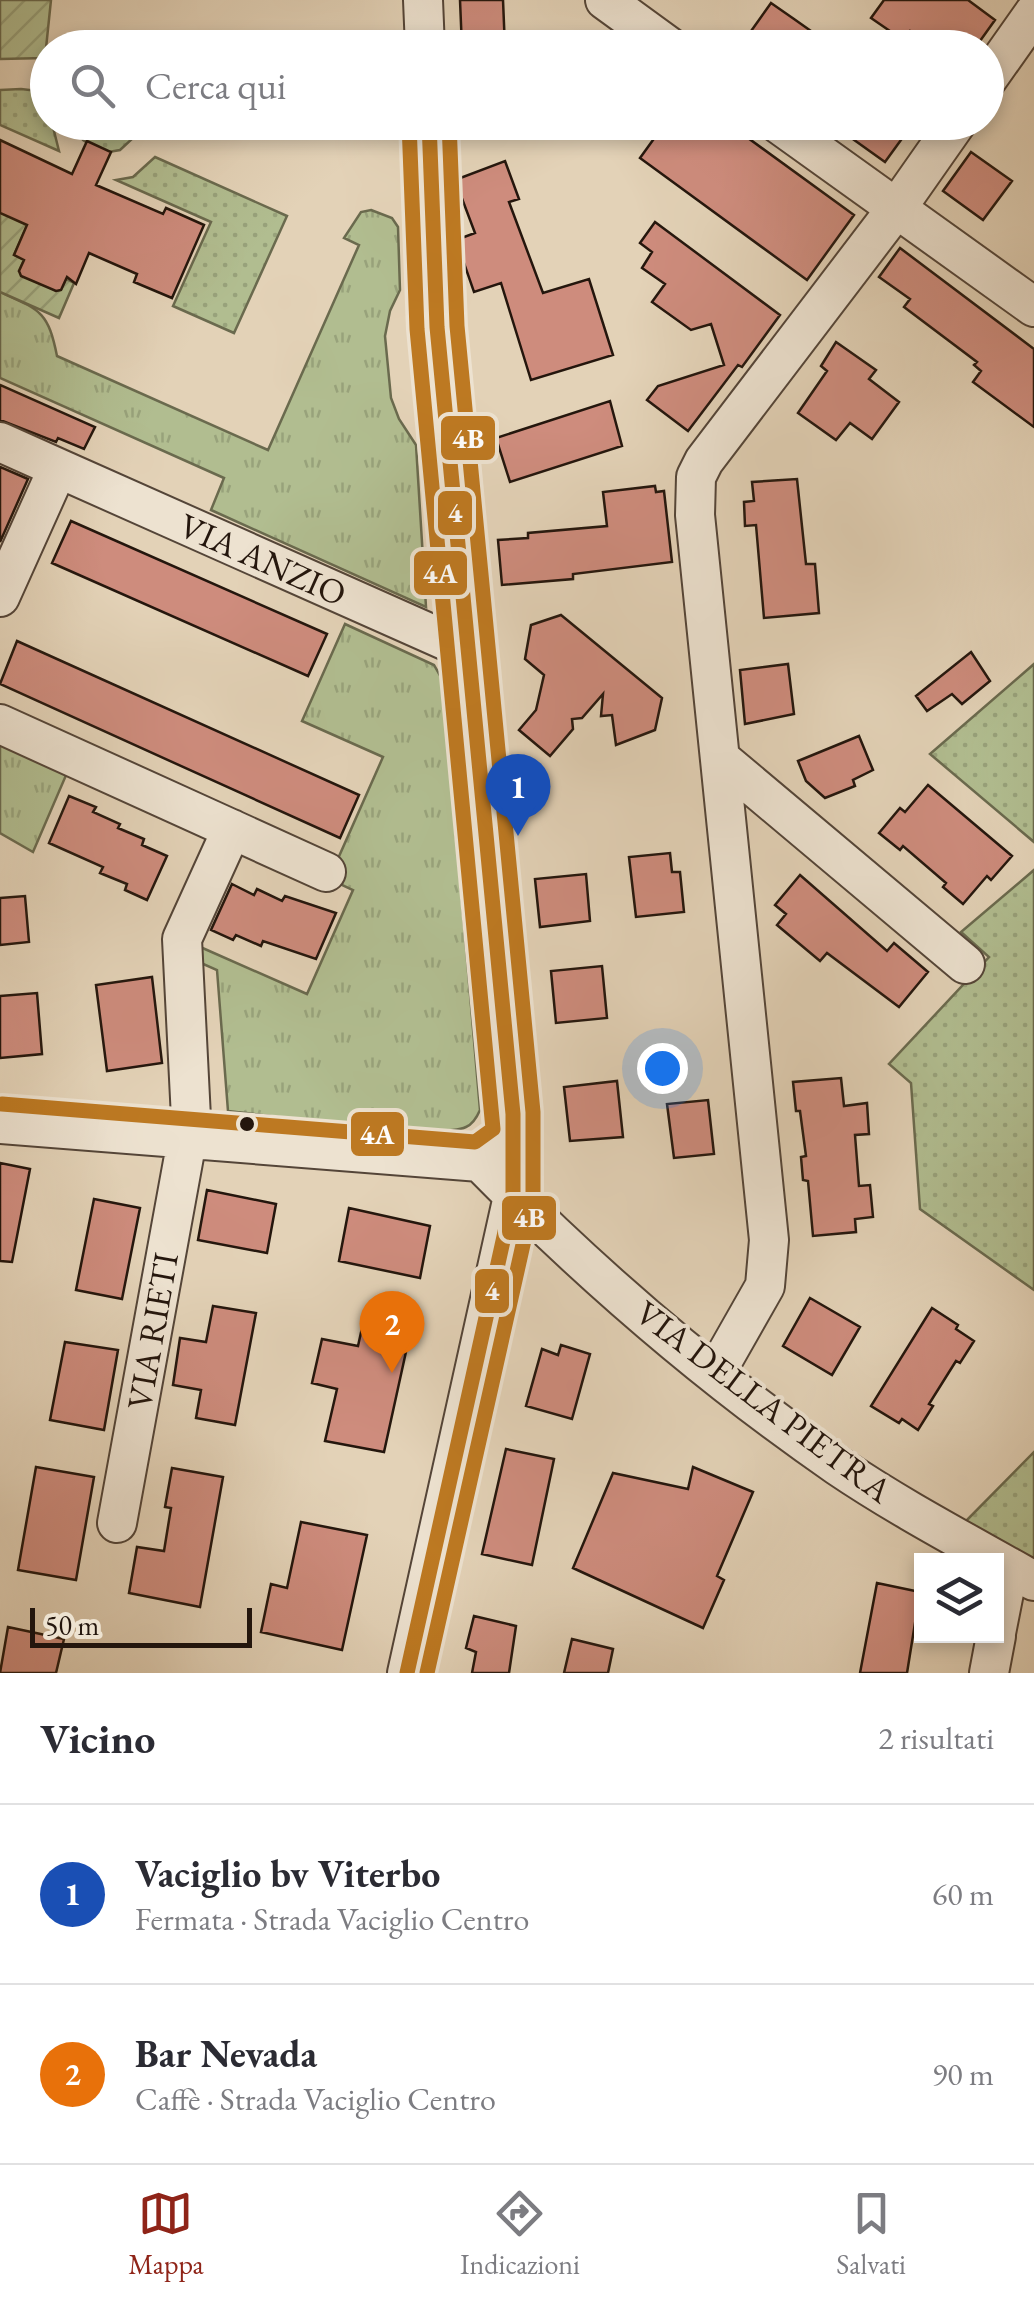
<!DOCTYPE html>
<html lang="it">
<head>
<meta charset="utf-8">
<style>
	:root { --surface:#fff; --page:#f2f2f3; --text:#2b2b33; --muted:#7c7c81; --line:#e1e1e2; --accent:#8f2418 }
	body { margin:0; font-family:"EB Garamond",serif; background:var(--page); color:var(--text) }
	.controls { position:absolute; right:30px; bottom:30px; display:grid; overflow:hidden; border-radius:0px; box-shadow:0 5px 15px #0003 }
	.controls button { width:90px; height:90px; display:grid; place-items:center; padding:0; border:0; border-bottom:2px solid var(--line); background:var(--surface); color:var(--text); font:50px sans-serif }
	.scale { position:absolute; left:30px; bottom:25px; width:222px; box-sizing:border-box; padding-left:10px; border:5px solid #24160d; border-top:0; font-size:28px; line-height:35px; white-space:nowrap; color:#24160d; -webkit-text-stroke:8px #ede2d0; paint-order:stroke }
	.you { position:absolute; left:662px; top:1068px; width:35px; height:35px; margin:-25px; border:8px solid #fff; border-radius:50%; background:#1a73e8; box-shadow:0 0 0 15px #1a73e833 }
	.badge { display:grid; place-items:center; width:65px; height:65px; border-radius:50%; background:var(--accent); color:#fff; font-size:32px; font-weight:700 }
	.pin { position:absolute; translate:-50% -82px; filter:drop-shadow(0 2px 5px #0008) }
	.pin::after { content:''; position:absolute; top:52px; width:35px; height:30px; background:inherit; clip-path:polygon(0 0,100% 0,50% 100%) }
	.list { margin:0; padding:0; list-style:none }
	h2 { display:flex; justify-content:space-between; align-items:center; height:130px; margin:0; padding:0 40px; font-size:42px }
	h2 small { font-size:32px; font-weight:400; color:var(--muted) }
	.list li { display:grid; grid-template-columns:65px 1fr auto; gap:30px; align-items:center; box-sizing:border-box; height:180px; padding:0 40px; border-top:2px solid var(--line) }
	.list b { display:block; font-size:38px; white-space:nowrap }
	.list p { margin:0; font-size:32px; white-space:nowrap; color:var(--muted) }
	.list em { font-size:32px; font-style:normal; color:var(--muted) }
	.icon { flex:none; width:55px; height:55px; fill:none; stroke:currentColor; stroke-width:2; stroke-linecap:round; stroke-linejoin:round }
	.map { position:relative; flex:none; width:1034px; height:1673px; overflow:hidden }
	.search { position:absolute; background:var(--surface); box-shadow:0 5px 15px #0003; left:30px; right:30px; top:30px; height:110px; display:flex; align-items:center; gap:25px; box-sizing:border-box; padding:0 35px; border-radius:55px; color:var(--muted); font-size:38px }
	.sheet { height:490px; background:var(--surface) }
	nav { display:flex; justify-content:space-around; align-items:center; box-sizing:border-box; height:140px; border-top:2px solid var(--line); background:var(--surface); font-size:28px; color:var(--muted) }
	nav a { display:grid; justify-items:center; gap:5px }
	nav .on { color:var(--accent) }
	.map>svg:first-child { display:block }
	.grass { fill:url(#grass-dots); stroke:#6a6a4e; stroke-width:2.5 }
	.park { fill:url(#park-tufts); stroke:#6a6a4e; stroke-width:2.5 }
	.garden { fill:url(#garden-furrows); stroke:#6a6a4e; stroke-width:2.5 }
	.building { fill:#ce8c7d; stroke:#24160d; stroke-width:2.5 }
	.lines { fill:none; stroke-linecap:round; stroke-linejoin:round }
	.minor-casing { stroke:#544538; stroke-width:42 }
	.minor { stroke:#ede2d0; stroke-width:38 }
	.bus-1-casing { stroke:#ede2d0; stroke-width:22 }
	.bus-2-casing { stroke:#ede2d0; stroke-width:22 }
	.bus-3-casing { stroke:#ede2d0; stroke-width:22 }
	.bus-1 { stroke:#bd7922; stroke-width:15 }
	.bus-2 { stroke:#bd7922; stroke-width:15 }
	.bus-3 { stroke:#bd7922; stroke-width:15 }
	.bus-dot { fill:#24160d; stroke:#ede2d0; stroke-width:4 }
	.labels { text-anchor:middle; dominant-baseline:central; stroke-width:8; stroke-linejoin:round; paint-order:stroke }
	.street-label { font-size:35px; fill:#24160d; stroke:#ede2d0 }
	.line-badge { stroke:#ede2d0; stroke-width:4 }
	.badge-label { font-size:28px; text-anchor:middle; font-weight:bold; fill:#fff }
</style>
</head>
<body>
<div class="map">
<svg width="1034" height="1673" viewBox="0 0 1034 1673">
	<defs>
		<pattern id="grass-dots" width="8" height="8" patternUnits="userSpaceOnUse" patternTransform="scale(2.5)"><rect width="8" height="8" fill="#b1bd90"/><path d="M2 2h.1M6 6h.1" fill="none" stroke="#98a27b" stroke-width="1.8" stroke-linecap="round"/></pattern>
		<pattern id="park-tufts" width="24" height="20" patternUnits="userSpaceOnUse" patternTransform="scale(2.5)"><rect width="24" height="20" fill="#b1bd90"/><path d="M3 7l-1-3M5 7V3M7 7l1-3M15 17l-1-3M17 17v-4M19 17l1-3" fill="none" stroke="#98a27b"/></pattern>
		<pattern id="garden-furrows" width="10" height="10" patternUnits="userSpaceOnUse" patternTransform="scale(2.5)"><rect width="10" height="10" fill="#b1bd90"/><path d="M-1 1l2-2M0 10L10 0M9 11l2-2" fill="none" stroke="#98a27b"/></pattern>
	</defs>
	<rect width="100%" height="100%" fill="#e3d2b7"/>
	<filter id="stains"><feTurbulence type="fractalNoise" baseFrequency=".002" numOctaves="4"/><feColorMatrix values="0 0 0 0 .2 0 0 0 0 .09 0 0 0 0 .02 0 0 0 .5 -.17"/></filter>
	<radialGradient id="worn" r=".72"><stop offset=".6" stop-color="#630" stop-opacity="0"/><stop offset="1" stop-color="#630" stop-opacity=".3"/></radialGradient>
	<path class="grass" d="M21,89l26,3 1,30 4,1 7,28 -59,-26v-35z
		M80,123h54l-2,16 -12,11 -17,3 -20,-13z
		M155,157l132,59 -53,117 -61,-27 38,-84 -95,-42 17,-3z
		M1034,664v178l-104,-88z
		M1034,870v420l-114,-81 -9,-126 -22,-19 100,-107 -28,-25z
		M1034,1452v111l-71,-39z"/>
	<path class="park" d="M371,210l21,8 6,9 2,63 -10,21 -5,25 6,62 8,21 17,26 10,162 -215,-97 13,-32 -224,-100v-86c40,18 48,19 57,64l211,94 91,-205 -15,-7 17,-26z
		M345,624l89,41 9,16 37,429c-3,7 -7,14 -14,17 -30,14 -196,-12 -238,-16l-11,-141 -25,-11 6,-13 109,48 46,-104 -24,-11 54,-122 -81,-36z
		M0,736l70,30 -37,86 -33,-19z"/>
	<path class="garden" d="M0,0h51l-6,58 -45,1z
		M0,213l30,6 -16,36 10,5 -5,11 37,20 5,-1 5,-11 8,4 -15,35 -59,-26z"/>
	<path class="building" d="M460,0h43l2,48h-43z
		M884,0h84l27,20 -20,28h-42l-23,-17 -7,9 -32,-22z
		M771,3l23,16 41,29h-96z
		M666,122h60l128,93 -47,65 -167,-122z
		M829,122h85l-29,40z
		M0,140l72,34 15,-33 24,11 -15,33 67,29 3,-6 38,17 -32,73 -38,-16 3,-8 -48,-21 -13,31 -9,-7 -6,13 -5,1 -35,-15 -2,-5 5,-11 -10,-5 13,-30 -27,-12z
		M971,152l41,29 -29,39 -40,-29z
		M505,161l14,38 -10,3 34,91 46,-14 24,76 -82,25 -30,-97 -27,9 -18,-52 19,-7 -20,-53z
		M655,222l125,93 -38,52 -4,-2 -50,66 -41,-31 11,-14 66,-21 -13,-41 -20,6 -39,-28 13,-18 -23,-16 10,-16 -12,-9z
		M900,248l134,101v78l-61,-45 8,-11 -7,-6 3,-3 -73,-55 6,-8 -31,-22z
		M836,342l40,28 -7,9 30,23 -27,37 -22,-16 -14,17 -38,-27 29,-42 -6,-5z
		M0,385l95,42 -11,22 -26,-11 -2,4 -56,-22z
		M610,401l12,45 -112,36 -14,-44z
		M0,467l28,12 -28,63z
		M797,479l9,85h9l4,49 -55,5 -8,-93 -11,1 -1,-24 10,-1 -2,-19z
		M655,486l1,6 8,-1 8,71 -99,12v5l-71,6 -4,-45 30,-2v-5l79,-7 -4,-34z
		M71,521l256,113 -19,42 -256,-113z
		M561,615l101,83 -7,32 -39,15 -4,-30 -11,1 2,-22 -21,24 -10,1 1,10 -23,27 -31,-26 17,-20 8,-35 -19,-16 6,-34z
		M17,641l342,154 -19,43 -340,-154z
		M971,652l19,29 -28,23 -10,-10 -25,17 -11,-15z
		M788,664l6,50 -49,10 -5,-54z
		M859,736l14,34 -20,10 2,6 -30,12 -19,-17 -8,-20z
		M928,785l84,71 -21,24 -4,-4 -24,28 -20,-17 3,-4 -43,-37 -3,4 -21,-17 21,-25 5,4z
		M69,796l27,11 -3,5 27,12 -2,4 26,11 -2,6 25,11 -20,44 -22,-10 2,-6 -27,-11 3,-6 -54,-24z
		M670,853l2,19h8l4,40 -48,5 -7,-60z
		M586,874l4,47 -50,6 -5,-48z
		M800,875l87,76 7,-8 34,29 -29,35 -72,-54 -7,8 -43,-36 9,-11 -11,-9z
		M232,884l22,11 3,-6 25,12 3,-5 51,17 -20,46 -53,-18 -2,5 -25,-11 -3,5 -22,-10z
		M25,896l4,46 -29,3v-47z
		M602,966l5,52 -51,5 -5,-52z
		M152,977l10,86 -55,8 -11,-86z
		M37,993l5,61 -42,4v-62z
		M841,1078l3,28 23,-3 2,31 -14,1 4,51 11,-1 3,32 -18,2 1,13 -43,4 -5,-55 -5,-1 -2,-23 5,-1 -6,-45h-4l-3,-29z
		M617,1081l6,56 -53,4 -6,-54z
		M708,1100l6,54 -40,4 -7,-54z
		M0,1163l30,6 -18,93 -12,-1z
		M207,1190l69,14 -9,49 -69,-13z
		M94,1199l46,9 -18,91 -46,-9z
		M349,1208l81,18 -10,52 -81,-17z
		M810,1298l50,29 -28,48 -49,-29z
		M213,1306l43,7 -21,112 -39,-7 5,-28 -28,-5 7,-47 26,4z
		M932,1308l26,17 -2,4 18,12 -14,22 -4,-2 -27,43 4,2 -15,24 -16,-11 -3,4 -28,-17z
		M362,1328l47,10 -25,114 -59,-11 12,-52 -25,-6 10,-44 36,7z
		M65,1342l53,8 -14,80 -54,-10z
		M561,1345l29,9 -18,65 -46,-13 16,-57 16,6z
		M506,1449l48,10 -22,106 -50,-11z
		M36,1467l58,10 -18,103 -58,-10z
		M693,1467l60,25 -36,84 7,4 -21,48 -130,-60 40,-95 75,16z
		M172,1468l51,9 -23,130 -71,-14 8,-46 27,4 7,-43 -6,-1z
		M301,1522l66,13 -25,115 -81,-18 10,-48 16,4z
		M877,1583l43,9 -13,81h-47z
		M474,1616l42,10 -7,47h-37l4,-21 -10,-4z
		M8,1627l56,12 -8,34h-56z
		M572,1639l41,10 -5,24h-44z"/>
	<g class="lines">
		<g class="minor-casing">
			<path id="minor" d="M423,0l2,48
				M605,0l66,48
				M986,81l48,-68
				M776,122l258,185
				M0,442l58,26 -58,129
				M58,468l409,182
				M0,724l326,148
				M721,759l244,205
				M0,1124l480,38 18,-13
				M480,1162c109,111 229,215 358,304 62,42 131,78 196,115
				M715,1374l50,-88 4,-46 -74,-725 1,-38 8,-16 192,-252 61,-87
				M117,1523l74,-405 -9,-179 50,-110
				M996,1633l13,-66
				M407,1673l106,-477v-82l-76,-787 -8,-205
				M989,1673l7,-37"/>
		</g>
		<use href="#minor" class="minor"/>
		<g class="bus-1-casing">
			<path id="bus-1" d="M407,1673l106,-477v-82l-76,-787 -8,-205"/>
		</g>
		<g class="bus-2-casing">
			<path id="bus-2" d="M427,1673l106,-473v-88l-76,-786 -8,-204"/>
		</g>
		<g class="bus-3-casing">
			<path id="bus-3" d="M2,1104l473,38 18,-13 -76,-800 -8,-206"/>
		</g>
		<use href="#bus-1" class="bus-1"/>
		<use href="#bus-2" class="bus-2"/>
		<use href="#bus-3" class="bus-3"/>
	</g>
	<circle class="bus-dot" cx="247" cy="1124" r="9"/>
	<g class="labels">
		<g class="street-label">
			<text transform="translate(263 559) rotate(24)">VIA ANZIO</text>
			<text transform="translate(152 1331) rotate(-80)">VIA RIETI</text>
			<text transform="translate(764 1401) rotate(37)">VIA DELLA PIETRA</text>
		</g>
	</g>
	<g class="line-badge">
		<rect x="439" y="414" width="58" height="48" rx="10" fill="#bd7922"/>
		<rect x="436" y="489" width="38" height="48" rx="10" fill="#bd7922"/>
		<rect x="412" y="549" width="57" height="48" rx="10" fill="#bd7922"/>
		<rect x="349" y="1110" width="57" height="48" rx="10" fill="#bd7922"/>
		<rect x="500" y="1194" width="58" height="48" rx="10" fill="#bd7922"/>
		<rect x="473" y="1267" width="38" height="48" rx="10" fill="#bd7922"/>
	</g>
	<g class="badge-label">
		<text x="468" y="448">4B</text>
		<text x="455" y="522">4</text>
		<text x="440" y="583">4A</text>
		<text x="377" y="1144">4A</text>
		<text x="529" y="1227">4B</text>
		<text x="492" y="1300">4</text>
	</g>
	<rect width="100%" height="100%" filter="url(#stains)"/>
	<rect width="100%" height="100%" fill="url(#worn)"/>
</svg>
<div class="controls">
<button><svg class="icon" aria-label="layers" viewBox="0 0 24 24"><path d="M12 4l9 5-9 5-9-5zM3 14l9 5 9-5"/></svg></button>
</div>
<div class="scale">50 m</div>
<div class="you"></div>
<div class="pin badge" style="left:518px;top:836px;background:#1a4fb4">1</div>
<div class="pin badge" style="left:392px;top:1373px;background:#e8710a">2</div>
<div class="search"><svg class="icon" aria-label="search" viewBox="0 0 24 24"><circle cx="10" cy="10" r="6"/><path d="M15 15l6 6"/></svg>Cerca qui</div>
</div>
<section class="sheet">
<h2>Vicino<small>2 risultati</small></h2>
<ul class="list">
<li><span class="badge" style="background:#1a4fb4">1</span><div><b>Vaciglio bv Viterbo</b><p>Fermata · Strada Vaciglio Centro</p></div><em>60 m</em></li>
<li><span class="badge" style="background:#e8710a">2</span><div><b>Bar Nevada</b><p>Caffè · Strada Vaciglio Centro</p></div><em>90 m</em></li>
</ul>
</section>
<nav>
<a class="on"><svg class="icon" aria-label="map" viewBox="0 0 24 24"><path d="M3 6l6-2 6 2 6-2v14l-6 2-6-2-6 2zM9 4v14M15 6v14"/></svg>Mappa</a>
<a><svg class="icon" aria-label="directions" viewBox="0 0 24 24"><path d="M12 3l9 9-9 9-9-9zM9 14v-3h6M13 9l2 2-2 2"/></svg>Indicazioni</a>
<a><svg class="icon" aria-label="saved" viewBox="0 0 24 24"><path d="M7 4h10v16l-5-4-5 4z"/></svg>Salvati</a>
</nav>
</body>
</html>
